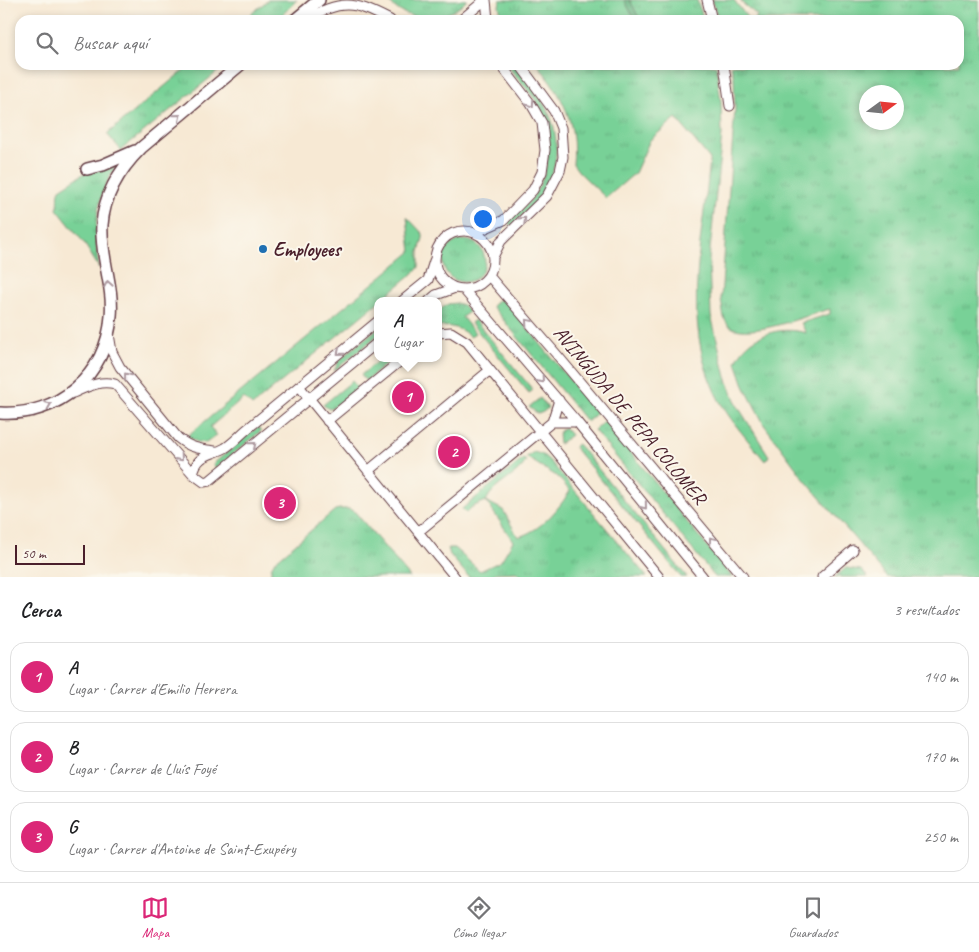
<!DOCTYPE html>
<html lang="es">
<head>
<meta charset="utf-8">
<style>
	:root { --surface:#fff; --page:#f2f2f2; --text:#202124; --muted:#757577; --line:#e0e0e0; --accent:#db2777 }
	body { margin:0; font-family:Caveat,sans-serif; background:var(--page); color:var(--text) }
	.compass { position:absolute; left:859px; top:85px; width:45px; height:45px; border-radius:50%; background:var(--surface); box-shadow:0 2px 8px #0003; rotate:75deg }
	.scale { position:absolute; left:15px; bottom:12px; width:70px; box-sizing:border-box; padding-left:5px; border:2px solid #4a1f2b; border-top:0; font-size:14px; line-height:18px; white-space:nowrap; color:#4a1f2b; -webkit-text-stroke:4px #fbf7ec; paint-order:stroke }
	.you { position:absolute; left:482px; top:218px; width:18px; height:18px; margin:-12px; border:4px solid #fff; border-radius:50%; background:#1a73e8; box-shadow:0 0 0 8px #1a73e833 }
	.badge { display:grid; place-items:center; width:32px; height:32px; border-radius:50%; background:var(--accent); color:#fff; font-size:16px; font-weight:700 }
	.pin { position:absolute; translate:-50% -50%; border:2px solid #fff; box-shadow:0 1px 5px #0006 }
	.popup { position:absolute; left:374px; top:297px; width:68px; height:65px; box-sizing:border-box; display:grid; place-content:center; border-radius:10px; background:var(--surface); filter:drop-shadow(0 1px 4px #0005); font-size:16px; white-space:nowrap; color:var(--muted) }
	.popup b { font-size:19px; color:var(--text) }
	.popup::after { content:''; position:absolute; left:50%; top:100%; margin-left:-10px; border:10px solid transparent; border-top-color:var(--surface) }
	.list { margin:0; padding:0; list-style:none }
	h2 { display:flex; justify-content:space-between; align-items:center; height:65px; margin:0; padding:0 20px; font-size:21px }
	h2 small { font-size:16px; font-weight:400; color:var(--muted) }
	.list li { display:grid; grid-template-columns:32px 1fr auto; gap:15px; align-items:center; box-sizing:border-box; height:70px; margin:0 10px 10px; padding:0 10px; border:1px solid var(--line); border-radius:15px }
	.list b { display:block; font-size:19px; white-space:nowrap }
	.list p { margin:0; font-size:16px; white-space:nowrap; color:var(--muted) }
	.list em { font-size:16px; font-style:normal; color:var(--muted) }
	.icon { flex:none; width:28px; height:28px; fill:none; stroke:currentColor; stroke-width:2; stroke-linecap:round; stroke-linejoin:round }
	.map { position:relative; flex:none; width:979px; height:577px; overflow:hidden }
	.search { position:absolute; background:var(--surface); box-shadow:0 2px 8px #0003; left:15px; right:15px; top:15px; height:55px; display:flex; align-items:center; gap:12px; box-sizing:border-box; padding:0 18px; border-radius:15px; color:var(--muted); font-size:19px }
	.sheet { height:305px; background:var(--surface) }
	nav { display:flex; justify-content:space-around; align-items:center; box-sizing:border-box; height:70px; border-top:1px solid var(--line); background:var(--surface); font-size:14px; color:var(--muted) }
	nav a { display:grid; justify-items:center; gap:2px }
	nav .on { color:var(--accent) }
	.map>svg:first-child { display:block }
	.grass { fill:url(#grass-tufts); stroke:#617861; fill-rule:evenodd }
	.forest { fill:url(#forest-firs); stroke:#566956 }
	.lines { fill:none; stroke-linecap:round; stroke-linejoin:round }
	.minor-casing { stroke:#643d44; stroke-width:11 }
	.major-casing { stroke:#643d44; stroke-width:14 }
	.minor { stroke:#fff; stroke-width:9 }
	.major { stroke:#fff; stroke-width:11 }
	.oneway { stroke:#ae9aa0 }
	.poi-dot { fill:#1f6fb2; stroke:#fbf7ec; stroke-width:2 }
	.labels { text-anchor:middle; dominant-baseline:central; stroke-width:4; stroke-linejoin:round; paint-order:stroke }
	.poi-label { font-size:20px; font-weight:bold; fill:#4a1f2b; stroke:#fbf7ec; text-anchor:start }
	.street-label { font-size:20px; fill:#4a1f2b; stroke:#fbf7ec }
</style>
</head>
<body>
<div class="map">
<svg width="979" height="577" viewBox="0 0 979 577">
	<defs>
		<pattern id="grass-tufts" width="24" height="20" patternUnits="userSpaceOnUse" patternTransform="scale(1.25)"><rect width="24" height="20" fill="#78d197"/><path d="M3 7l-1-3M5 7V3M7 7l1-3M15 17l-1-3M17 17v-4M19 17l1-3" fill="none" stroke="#69b382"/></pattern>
		<pattern id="forest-firs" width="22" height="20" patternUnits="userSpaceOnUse" patternTransform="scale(1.25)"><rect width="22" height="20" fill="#62b380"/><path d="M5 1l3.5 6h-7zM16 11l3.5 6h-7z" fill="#539169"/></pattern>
	</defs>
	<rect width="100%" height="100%" fill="#fbf7ec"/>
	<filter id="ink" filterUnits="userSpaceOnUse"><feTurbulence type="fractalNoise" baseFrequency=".02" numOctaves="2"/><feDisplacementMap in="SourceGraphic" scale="10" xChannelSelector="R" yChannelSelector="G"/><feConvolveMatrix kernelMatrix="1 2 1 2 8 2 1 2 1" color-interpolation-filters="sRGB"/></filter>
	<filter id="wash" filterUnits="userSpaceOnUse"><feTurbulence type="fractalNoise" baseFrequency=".0096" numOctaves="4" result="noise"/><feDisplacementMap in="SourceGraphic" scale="20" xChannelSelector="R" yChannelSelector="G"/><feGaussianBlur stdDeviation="1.12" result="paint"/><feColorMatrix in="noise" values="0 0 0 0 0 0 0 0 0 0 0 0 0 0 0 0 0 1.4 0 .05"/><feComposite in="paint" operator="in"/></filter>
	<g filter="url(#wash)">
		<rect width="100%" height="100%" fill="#f7e9d4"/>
		<path class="grass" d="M268,0h29l-20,20h-33z
			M386,0h81c-16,19 -48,23 -69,10 -4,-3 -8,-7 -12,-10z
			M500,0h197l7,20h-201l-4,-14z
			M712,0h22l15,20h-30z
			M741,0h238v577h-92l-83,-98 -39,-53 -20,-38 -9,-26c11,-27 44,-37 70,-29l-5,-10 29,-9v-5c-20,5 -80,30 -99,18 -9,-5 -8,-19 -10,-28l14,-191 -1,-30 -3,-13h228v-45h-204l2,-5 -15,-12zM896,92v30h-30v-30z
			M190,65h36l-105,85 -14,-16z
			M507,65h8c9,12 20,24 28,37 18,29 18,66 -2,94 -8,11 -21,21 -30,30l-4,-4c9,-8 20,-16 27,-27 18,-28 20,-66 2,-94 -9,-13 -20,-24 -29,-36z
			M538,65h178l5,37 1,33 -13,125 2,55 15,62 11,28 32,51 -4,5c-16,-20 -34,-39 -46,-61 -40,-75 -16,-161 -9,-241l-34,-41 -26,22 -15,33 -29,25 -27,-26 -6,-8c4,-41 -10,-68 -35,-99z
			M114,166h2c-21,33 -23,65 -17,102l-15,-25 -27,-34c3,-7 0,-14 3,-20l23,-15z
			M407,217l16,17v4l-4,14v15l-3,4 -164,135 -8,-8 -34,29 7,8 -11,8 -9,-1 -10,-6 224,-184z
			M443 261a21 21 0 1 1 42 0a21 21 0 1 1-42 0Z
			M502,297l95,116 -10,9 -95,-116z
			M456,303l7,2 6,7 -7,5 13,16 -4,4c-10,-9 -20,-12 -33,-10v-16l10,-7z
			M475,320l58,70 -4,3 -58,-70z
			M378,328v7l-44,36 5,-11z
			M381,358h12l-27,23 -5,-6z
			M352,381l6,7 -25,20 -4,1 -6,-4z
			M540,398l8,10 -5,4 -5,2 -9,-7z
			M605,421l127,156h-17l-121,-147z
			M258,427l3,4 -45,37 -3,-4z
			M564,427l7,8 -12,9 -1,-10z
			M578,444l109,133h-6l-107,-130z
			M534,452l9,3 8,7 96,115h-124l-7,-5 -21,1 -3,4h-23l-19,-22 -2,-7h6l26,23 21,-10 12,-20 -27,-40 -14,6 -6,6 -4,-4 61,-50 3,2c-9,17 -32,22 -40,40l17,9 15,27c22,-6 40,-27 52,-46l-12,-14 -32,-20z
			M340,509h9l6,3 55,65h-139v-9l3,-6 61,-52z
			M846,568l15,2 7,7h-33z"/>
		<path class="forest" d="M624,0h6l10,20h-5z"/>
	</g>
	<g filter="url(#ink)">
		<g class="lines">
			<g class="minor-casing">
				<path id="minor" d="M486,0l2,20
					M707,0l5,20
					M303,20c40,-20 48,-20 87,0
					M461,20l18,-15 4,-5
					M724,65l6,41
					M435 260a29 29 0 1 1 58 0a29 29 0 1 1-58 0Z
					M475,233l29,-13 29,-30 9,-18 3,-22 -3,-27 -11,-19 -30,-39
					M493,257l8,-16 46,-45 13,-25 3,-14 -2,-29 -7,-17 -34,-46
					M489,276l69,80 185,221
					M464,290l113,132 126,155
					M402,301l26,-21 6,-19
					M429,301l7,-6 19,-7
					M438,333l13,-1 16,10 192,235
					M109,334l3,18 8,15 58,71c12,10 22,11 37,13
					M299,386l156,191
					M73,393c14,-6 26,-13 42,-9l78,90 11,8 5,-1 169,-139
					M327,421l77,-63
					M552,422h25
					M368,471l122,-101
					M193,474c4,-20 17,-18 32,-26 8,-5 14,-12 21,-18l132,-109
					M418,532l134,-110 7,-22
					M822,577l31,-27"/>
			</g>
			<g class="major-casing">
				<path id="major" d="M295,20l24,-20
					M87,169l16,-4 32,-14
					M0,413c58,4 107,-38 111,-97 3,-30 -11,-60 -9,-91 2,-30 18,-56 39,-77l99,-83"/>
			</g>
			<use href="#minor" class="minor"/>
			<use href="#major" class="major"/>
		</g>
		<defs><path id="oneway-chevron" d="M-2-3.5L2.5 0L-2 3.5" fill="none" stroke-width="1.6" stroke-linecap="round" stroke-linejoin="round" transform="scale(1.25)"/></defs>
		<g class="oneway">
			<use href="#oneway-chevron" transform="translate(531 104) rotate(56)"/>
			<use href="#oneway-chevron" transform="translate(178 117) rotate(-40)"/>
			<use href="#oneway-chevron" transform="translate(523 220) rotate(-44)"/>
			<use href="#oneway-chevron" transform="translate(108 284) rotate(-100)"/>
			<use href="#oneway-chevron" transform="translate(528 322) rotate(-131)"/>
			<use href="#oneway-chevron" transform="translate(340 352) rotate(141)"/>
			<use href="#oneway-chevron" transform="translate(127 376) rotate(-129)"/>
			<use href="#oneway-chevron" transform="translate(541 380) rotate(49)"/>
			<use href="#oneway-chevron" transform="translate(48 405) rotate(-22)"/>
			<use href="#oneway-chevron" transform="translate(253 445) rotate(-40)"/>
			<use href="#oneway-chevron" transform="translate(180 458) rotate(49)"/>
			<use href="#oneway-chevron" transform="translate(644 506) rotate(51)"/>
			<use href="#oneway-chevron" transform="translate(712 540) rotate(-130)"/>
		</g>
	</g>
	<circle class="poi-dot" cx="263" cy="249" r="5"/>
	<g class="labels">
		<g class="poi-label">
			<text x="273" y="249">Employees</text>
		</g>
		<g class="street-label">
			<text transform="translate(630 415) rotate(50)">AVINGUDA DE PEPA COLOMER</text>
		</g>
	</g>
</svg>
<svg class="compass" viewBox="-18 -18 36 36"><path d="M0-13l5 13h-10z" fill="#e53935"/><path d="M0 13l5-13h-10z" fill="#757577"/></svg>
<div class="scale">50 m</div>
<div class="you"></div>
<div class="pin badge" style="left:408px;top:397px">1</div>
<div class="popup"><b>A</b>Lugar</div>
<div class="pin badge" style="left:454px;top:452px">2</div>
<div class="pin badge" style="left:280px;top:503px">3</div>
<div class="search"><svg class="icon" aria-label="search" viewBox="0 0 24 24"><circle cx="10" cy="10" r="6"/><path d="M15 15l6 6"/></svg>Buscar aquí</div>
</div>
<section class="sheet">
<h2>Cerca<small>3 resultados</small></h2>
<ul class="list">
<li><span class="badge">1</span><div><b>A</b><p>Lugar · Carrer d'Emilio Herrera</p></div><em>140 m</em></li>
<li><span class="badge">2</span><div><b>B</b><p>Lugar · Carrer de Lluís Foyé</p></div><em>170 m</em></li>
<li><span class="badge">3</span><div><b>G</b><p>Lugar · Carrer d'Antoine de Saint-Exupéry</p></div><em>250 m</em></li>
</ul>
</section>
<nav>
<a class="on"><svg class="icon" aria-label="map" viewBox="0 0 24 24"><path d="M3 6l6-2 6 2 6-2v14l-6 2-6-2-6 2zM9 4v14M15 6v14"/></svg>Mapa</a>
<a><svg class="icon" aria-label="directions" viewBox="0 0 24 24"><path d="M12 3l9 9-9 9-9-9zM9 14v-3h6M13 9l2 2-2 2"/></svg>Cómo llegar</a>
<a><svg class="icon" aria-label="saved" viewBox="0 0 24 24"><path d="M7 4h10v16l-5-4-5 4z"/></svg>Guardados</a>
</nav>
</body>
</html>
